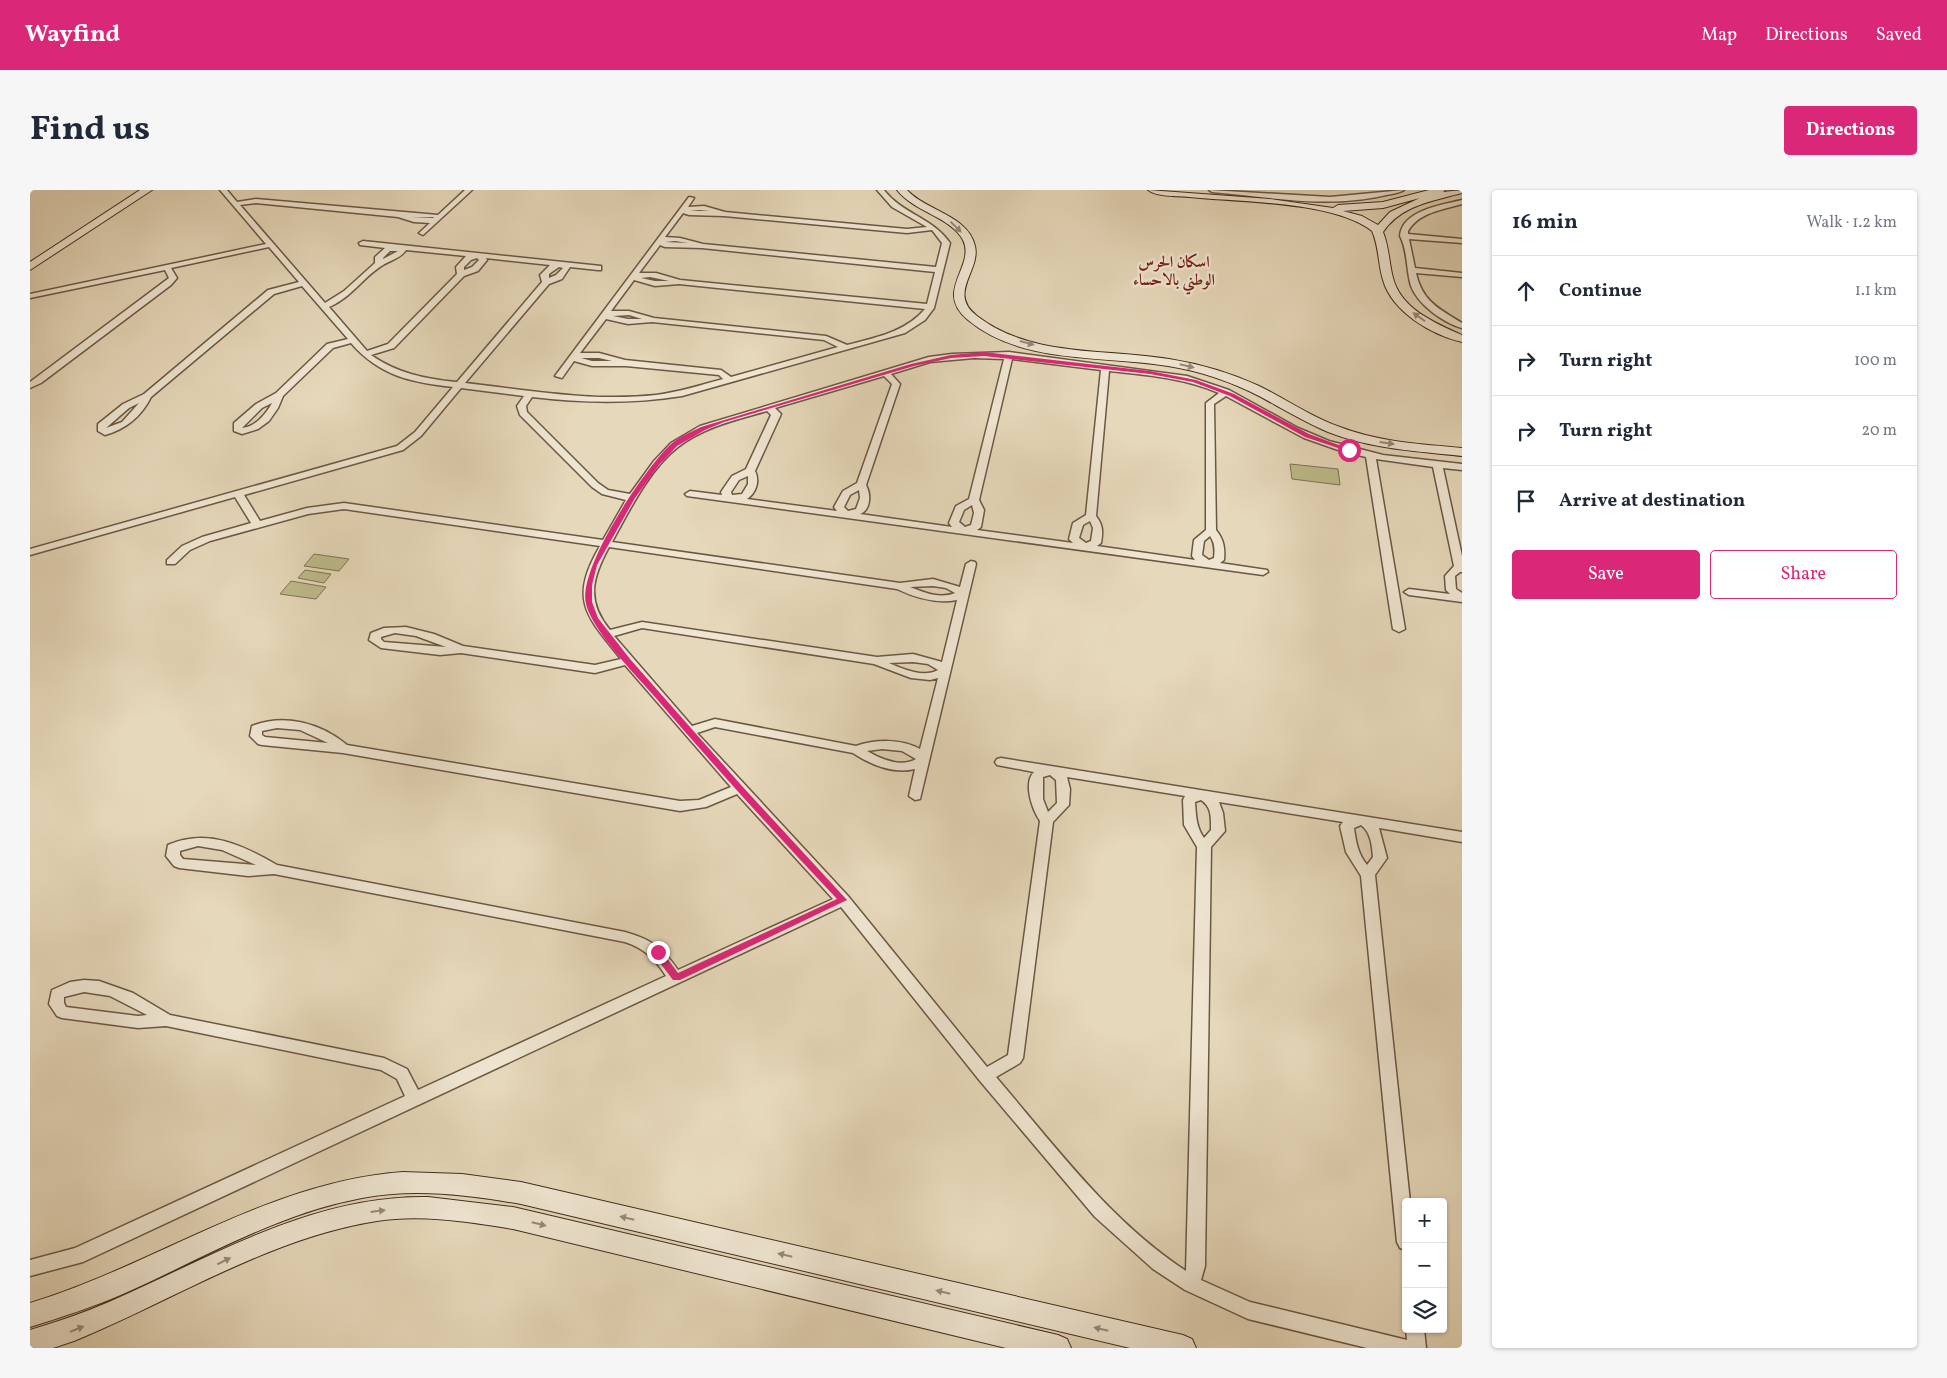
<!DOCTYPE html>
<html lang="en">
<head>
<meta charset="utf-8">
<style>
	:root { --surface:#fff; --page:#f6f6f7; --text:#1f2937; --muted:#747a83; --line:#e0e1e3; --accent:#db2777 }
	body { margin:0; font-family:Vollkorn,Amiri,serif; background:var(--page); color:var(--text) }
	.controls { position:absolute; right:15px; bottom:15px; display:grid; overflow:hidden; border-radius:5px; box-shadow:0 1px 4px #0004 }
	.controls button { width:45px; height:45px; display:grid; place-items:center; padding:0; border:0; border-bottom:1px solid var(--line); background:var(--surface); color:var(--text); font:25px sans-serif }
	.stop { position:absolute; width:15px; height:15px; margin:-11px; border:4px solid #db2777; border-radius:50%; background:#fff }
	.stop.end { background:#db2777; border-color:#fff; box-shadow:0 1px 5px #0008 }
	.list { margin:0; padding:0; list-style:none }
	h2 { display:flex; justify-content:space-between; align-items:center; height:65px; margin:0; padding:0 20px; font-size:21px }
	h2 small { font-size:16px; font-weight:400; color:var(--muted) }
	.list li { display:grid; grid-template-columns:32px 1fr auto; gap:15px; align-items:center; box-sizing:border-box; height:70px; padding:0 20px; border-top:1px solid var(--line) }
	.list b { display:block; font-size:19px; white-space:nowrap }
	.list em { font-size:16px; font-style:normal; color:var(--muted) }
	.actions { display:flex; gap:10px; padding:15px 20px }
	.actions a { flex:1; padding:11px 0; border:1px solid var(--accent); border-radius:5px; text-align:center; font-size:18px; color:var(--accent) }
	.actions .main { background:var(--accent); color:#fff }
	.icon { flex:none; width:28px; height:28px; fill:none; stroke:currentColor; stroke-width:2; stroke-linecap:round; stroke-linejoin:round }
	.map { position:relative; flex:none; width:1432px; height:1158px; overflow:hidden; border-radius:5px }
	header { display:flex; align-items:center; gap:30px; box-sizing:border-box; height:70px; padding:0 25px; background:var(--accent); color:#fff }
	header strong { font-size:24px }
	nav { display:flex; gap:28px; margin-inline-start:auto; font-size:18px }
	.intro { display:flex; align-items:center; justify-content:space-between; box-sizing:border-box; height:120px; padding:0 30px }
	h1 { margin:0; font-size:35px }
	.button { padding:12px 22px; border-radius:5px; background:var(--accent); color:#fff; font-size:18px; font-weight:700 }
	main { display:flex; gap:30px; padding:0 30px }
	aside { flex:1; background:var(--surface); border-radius:5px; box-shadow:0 1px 4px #0004 }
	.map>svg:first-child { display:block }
	.green { fill:#bdbc8a; stroke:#807453 }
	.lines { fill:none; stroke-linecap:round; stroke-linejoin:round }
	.street-casing { stroke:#6b5844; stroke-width:3 }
	.secondary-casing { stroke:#422d1c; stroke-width:2 }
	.street { fill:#efe6d2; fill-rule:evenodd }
	.secondary { fill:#efe6d2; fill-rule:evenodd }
	.oneway { fill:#988a77 }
	.route { fill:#db2777 }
	.labels { text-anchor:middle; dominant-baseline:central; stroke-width:5; stroke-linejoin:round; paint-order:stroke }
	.far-neighbourhood-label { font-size:16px; font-weight:bold; fill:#7a1f14; stroke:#efe6d2 }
</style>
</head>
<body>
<header>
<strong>Wayfind</strong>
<nav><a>Map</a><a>Directions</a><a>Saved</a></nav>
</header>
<div class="intro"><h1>Find us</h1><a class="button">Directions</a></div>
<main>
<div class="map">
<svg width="1432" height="1158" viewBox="0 0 1432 1158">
	<rect width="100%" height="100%" fill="#e6d8ba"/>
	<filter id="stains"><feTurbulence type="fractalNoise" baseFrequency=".004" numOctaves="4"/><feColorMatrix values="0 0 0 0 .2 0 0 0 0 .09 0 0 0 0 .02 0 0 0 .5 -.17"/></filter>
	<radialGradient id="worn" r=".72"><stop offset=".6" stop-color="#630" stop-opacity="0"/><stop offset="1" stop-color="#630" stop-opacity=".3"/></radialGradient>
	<path class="green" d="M1260,274l48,5 2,16 -48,-6z
		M284,364l35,5 -10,12 -35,-5z
		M275,380l26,4 -7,9 -26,-5z
		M261,391l35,6 -10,12 -36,-5z"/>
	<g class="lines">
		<g class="street-casing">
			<path id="street" d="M190,0h7l10,12 19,-3 182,16 27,-25h7l-49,45 -4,-2 11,-10 -16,-1 -16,-5 -142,-14 -16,2 85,98 19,-12 31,-28v-6l10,-9 -25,-3 -1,-2 4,-2 238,25v4h-3l-28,-3 -8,12 -13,5 -84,99c64,7 127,19 191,12 23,-3 45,-10 67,-16l-4,-4 -93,-9h-34l-18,-5 -12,17 -7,-2 134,-179 5,1 -6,9 16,-1 21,6 182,17 20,-2 -35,-20 -15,-17h7c18,24 48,27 66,53l-16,65 -9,12 -20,13 -223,63c-50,8 -99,7 -150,1l-6,9 1,6 71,71 10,7 22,4 24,-33 17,-18 29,-17 229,-69 23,-3 57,-2 178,24 42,14 69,38 31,13 54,14 79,9v6l-19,-2 19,88v16h-2l-5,4 1,13 6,4v9l-53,-7 -5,-3 5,-3 41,5 -4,-4 -1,-14 9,-10 -21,-99 -57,-8 29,170 -6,3 -6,-3 -27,-172 -25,-6 -37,-13 -78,-42 -12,8 2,126c8,10 9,18 8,30l-4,3 47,7 1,2 -5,3 -576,-79 -2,-2 5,-3 32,4 -1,-3 11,-16 14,-7 25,-54 -4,-4c-31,9 -63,16 -89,36 -28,21 -49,64 -66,95l288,41 33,-4 27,8 6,-23 5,-3 4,1 1,2 -56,235 -5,1 -6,-4 6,-27c-21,5 -44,-4 -62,-16l-138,-26 -18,6 151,163 139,171 21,-12 32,-234c-8,-12 -17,-38 -6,-49l-37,-7 -2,-3 2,-3 4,-1 461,74v10l-83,-14 8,30 -12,17 35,327h-4v48l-6,-2 -3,-6 -36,-366 -15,-24 -6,-26 3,-4 -124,-20 4,11 2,18 -14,16 -6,419 -4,14 49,22 157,38 -1,-11h18l2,19h-59l-119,-29 -63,-29 -32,-21 -58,-52 -115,-136 -139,-174 -758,355 -53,14v-16l45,-12 330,-152 -8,-17 -16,-9 -215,-44 -28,2 -76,-10 -5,-2 -8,-12 3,-14 18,-8 14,-2 15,1 34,12 37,22 214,43 23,11 11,21 248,-114c-11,-17 -22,-28 -41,-34l-351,-68 -26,2 -69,-8 -5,-2 -8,-10 2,-11c40,-17 74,0 109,20l348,67c27,8 37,15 53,38l155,-71 -96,-105 -31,13 -26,4 -337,-58 -81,-8 -4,-1 -8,-8 2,-10c32,-13 69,-3 95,19l333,56 19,-1 32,-13 -106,-122 -30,8 -134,-20 -21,2 -59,-7 -12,-8 2,-7 13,-5 22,-1 28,7 29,12 132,19 26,-6c-34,-43 -53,-58 -21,-113l-256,-37 -36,5 -98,27 -20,9 -15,14h-8v-4l15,-14 20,-9 49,-14 -16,-26 -205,58v-6l367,-103 18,-14 38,-45c-43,-5 -73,-11 -102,-44l-18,5 -50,48 -5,12 -9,13 -11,8 -16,5 -8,-3v-8l22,-19 20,-11 51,-49 21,-5 -46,-53 -28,8 -123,103c-10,20 -25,32 -46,38l-7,-4v-7l25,-20 21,-10 124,-104 31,-8 -30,-35 -98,21 6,10 -6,7 -130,98 -11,5v-6l139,-104 -4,-8 -135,28v-4l236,-50zM669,20l11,1h-20zM653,23l6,2 35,1 183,17 25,-3 10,13 -6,24 -233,-23 -23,-6 -15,-1zM381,27h22l1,1zM645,51l13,2 -23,-1zM630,55l5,2 37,1 233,24 -8,32 -247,-24 -24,-7h-17zM376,60l60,6 -10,11 1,7 -69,70 -21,7 -38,-44c22,-9 34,-30 54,-42 8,-5 18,-7 23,-15zM360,61h8l-15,8v-1zM447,68l2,2 -7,7 -8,3v-3l7,-7zM456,68l64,7 -10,10 2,7 -85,100c-32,-3 -60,-9 -86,-27l23,-7 70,-72 14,-5 9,-11zM529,77l4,1 -7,7 -7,3v-4zM620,87l19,4h-14l-14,-3zM604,90l21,6 24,-2 246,25c-19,23 -51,29 -78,36l-21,-9 -172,-18 -25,-7h-18zM599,125l13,4h-14l-15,-3zM576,129l22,5 24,-2 172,18 14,7 -107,30 -10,-7 -96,-10 -26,-7h-19zM551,168h18l13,3h-20zM944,168l30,1 -35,140 -13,7 -7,17 3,4 -92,-13c11,-4 11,-20 6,-29l34,-101 -9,-10 39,-12zM982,169l89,11 -15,145 -13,8 -4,16 4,4 -96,-13 4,-3 3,-17 -5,-10zM1079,181c38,4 75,7 110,22l-13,10v127l-12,10 -2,16 3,4 -98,-14 4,-3c2,-11 2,-18 -5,-27zM854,186l8,8 -35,99 -14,8 -9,16 3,4 -90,-12c9,-6 13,-18 8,-28l26,-57 -6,-6zM431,198l63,8 -7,10 3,9 72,72 10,7 24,6 -23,40 -259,-37 -37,5 -47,13 -16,-26 159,-45 18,-14zM109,213l-17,19 -16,6 23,-20zM242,213c-6,11 -17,24 -30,25l20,-20zM718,286v8l-6,10 -10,1 -1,-3 8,-12zM829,300l1,8 -4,11 -8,2 -4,-4 6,-12zM942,315l2,8 -3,12 -6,2 -6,-5 5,-12zM1060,331l3,7 -2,13 -5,2 -7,-5 4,-13zM1180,346c5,7 5,14 4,22l-5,2 -7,-5 2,-14zM579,357l288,42c19,9 39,15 60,11l-15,62 -29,-8 -36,3 -235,-35 -32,8c-24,-29 -18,-52 -1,-83zM903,396l13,2 9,5c-15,6 -30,0 -45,-6zM612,438l232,36 37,14 19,2 8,-2 -18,71c-18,-10 -44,-10 -64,-3l-141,-27 -23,7 -78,-90zM365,443l21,3 30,11 -62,-5 -3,-3v-2zM883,472l15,2 10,6c-15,8 -35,-1 -49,-7zM247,538l23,2 28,13 -63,-6 -3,-2v-4zM852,559l20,2 14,8c-15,9 -35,0 -49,-8zM1020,585l6,5 1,23 -9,9 -5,-13v-22zM1037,587l118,19 -2,4 1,25 13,22 -11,424c-76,-50 -131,-125 -190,-194l24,-14 3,-5 30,-236 16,-17 1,-16zM1171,610c11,7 10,18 10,30l-7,8c-8,-11 -8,-23 -9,-36zM1331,635c10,7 11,21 12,32l-6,8c-9,-11 -11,-23 -13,-37zM168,656l24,4 34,15 -73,-6 -3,-4v-4zM54,802l26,4 37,19 -9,1 -72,-9 -2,-4v-6z
				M1179,0l121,7 74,-7c-5,3 -12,4 -18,5 -57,14 -117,2 -174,-3z
				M1432,10v4c-19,6 -43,8 -54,27v3l54,5v4l-53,-4 6,29 47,5v4l-46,-4c6,28 23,36 46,50v5c-18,-5 -44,-23 -51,-42 -5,-16 -3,-35 -11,-50 2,-26 42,-31 62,-36z"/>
		</g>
		<g class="secondary-casing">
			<path id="secondary" d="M110,0h12l-122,80v-8z
				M867,0h10c19,21 61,25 68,56 6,25 -28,47 2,70 55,42 127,32 192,43 31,5 62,14 90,27 27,13 52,31 81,41 39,15 81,17 122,21v8c-45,-5 -91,-7 -134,-24 -23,-10 -45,-23 -67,-35 -29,-15 -61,-26 -93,-31 -65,-11 -146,-1 -200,-46 -35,-29 8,-53 -5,-80 -12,-23 -49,-28 -66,-50z
				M1118,0l122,9 63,9 5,-3 45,-3 46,-12h16l-2,2 19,-2v3c-29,8 -61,12 -79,39 6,14 6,31 10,46 8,31 42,45 69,57v7c-30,-7 -70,-30 -79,-62 -5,-16 -4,-34 -11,-49 -38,-30 -134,-29 -183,-34 -11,-1 -32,0 -41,-7zM1390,8l-30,14 -12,13 -16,-9 -19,-5 40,-3z
				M373,982l59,2 59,8 662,153 9,4 4,9h-66l-609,-144c-52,-9 -106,-16 -159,-6 -86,16 -160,61 -239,96 -30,13 -61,23 -93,33v-24c128,-39 237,-121 373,-131z
				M398,1007l85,10 545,128 9,4 4,9h-65l-493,-119c-44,-7 -91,-15 -136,-8 -108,17 -203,79 -303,120l-21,7h-23v-18c27,-8 53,-17 79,-28 103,-45 203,-107 319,-105z"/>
		</g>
		<use href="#street" class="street"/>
		<use href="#secondary" class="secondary"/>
	</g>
	<defs><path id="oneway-solid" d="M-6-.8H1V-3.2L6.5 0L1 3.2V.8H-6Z" transform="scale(1.25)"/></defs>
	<g class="oneway">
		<use href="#oneway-solid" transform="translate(926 37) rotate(44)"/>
		<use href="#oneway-solid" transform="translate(1389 127) rotate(-145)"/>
		<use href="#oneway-solid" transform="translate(997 153) rotate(15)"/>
		<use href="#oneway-solid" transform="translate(1157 176) rotate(13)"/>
		<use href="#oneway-solid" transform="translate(1357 253) rotate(8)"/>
		<use href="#oneway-solid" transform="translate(348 1021) rotate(-7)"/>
		<use href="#oneway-solid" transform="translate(597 1028) rotate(-167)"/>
		<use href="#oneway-solid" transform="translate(509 1034) rotate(14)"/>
		<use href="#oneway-solid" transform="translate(755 1065) rotate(-167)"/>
		<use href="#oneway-solid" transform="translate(194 1071) rotate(-26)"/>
		<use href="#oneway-solid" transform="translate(913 1102) rotate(-167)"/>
		<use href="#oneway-solid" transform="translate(47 1139) rotate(-22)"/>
		<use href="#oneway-solid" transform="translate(1071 1139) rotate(-167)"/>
	</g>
	<path class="route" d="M954,162l166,19 46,9 38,14 75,40 43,16 -5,1 -42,-14 -75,-41 -37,-14 -43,-8 -166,-18 -33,2 -37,8 -190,56 -19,8 -28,16 -18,19 -24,33 -38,67 -5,20v17l6,16 32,41 112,127 105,114 -167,80h-7l-19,-25v-5h7l17,23 159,-74c-62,-66 -123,-133 -182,-202 -20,-23 -62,-65 -69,-93 -9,-35 59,-136 85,-160 8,-7 20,-12 30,-17l210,-63 40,-9z"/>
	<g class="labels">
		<g class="far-neighbourhood-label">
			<text x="1144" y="73">اسكان الحرس<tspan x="1144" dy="18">الوطني بالاحساء</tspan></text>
		</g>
	</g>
	<rect width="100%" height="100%" filter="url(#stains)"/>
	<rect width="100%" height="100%" fill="url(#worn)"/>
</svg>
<div class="controls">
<button>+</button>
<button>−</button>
<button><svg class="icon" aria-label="layers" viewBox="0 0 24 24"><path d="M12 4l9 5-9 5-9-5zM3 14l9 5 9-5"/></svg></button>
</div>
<div class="stop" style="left:1319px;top:260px"></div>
<div class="stop end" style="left:628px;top:762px"></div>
</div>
<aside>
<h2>16 min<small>Walk · 1.2 km</small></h2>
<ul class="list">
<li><svg class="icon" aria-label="ahead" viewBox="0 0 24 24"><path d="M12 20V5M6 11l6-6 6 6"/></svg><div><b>Continue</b></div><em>1.1 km</em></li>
<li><svg class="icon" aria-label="right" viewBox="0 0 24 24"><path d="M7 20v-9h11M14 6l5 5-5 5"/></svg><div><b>Turn right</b></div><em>100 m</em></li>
<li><svg class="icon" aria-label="right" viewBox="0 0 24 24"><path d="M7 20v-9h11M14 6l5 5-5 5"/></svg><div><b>Turn right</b></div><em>20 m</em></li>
<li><svg class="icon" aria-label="arrive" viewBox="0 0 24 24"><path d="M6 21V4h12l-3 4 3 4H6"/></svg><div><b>Arrive at destination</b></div></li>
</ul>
<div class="actions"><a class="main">Save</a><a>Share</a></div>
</aside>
</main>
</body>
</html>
